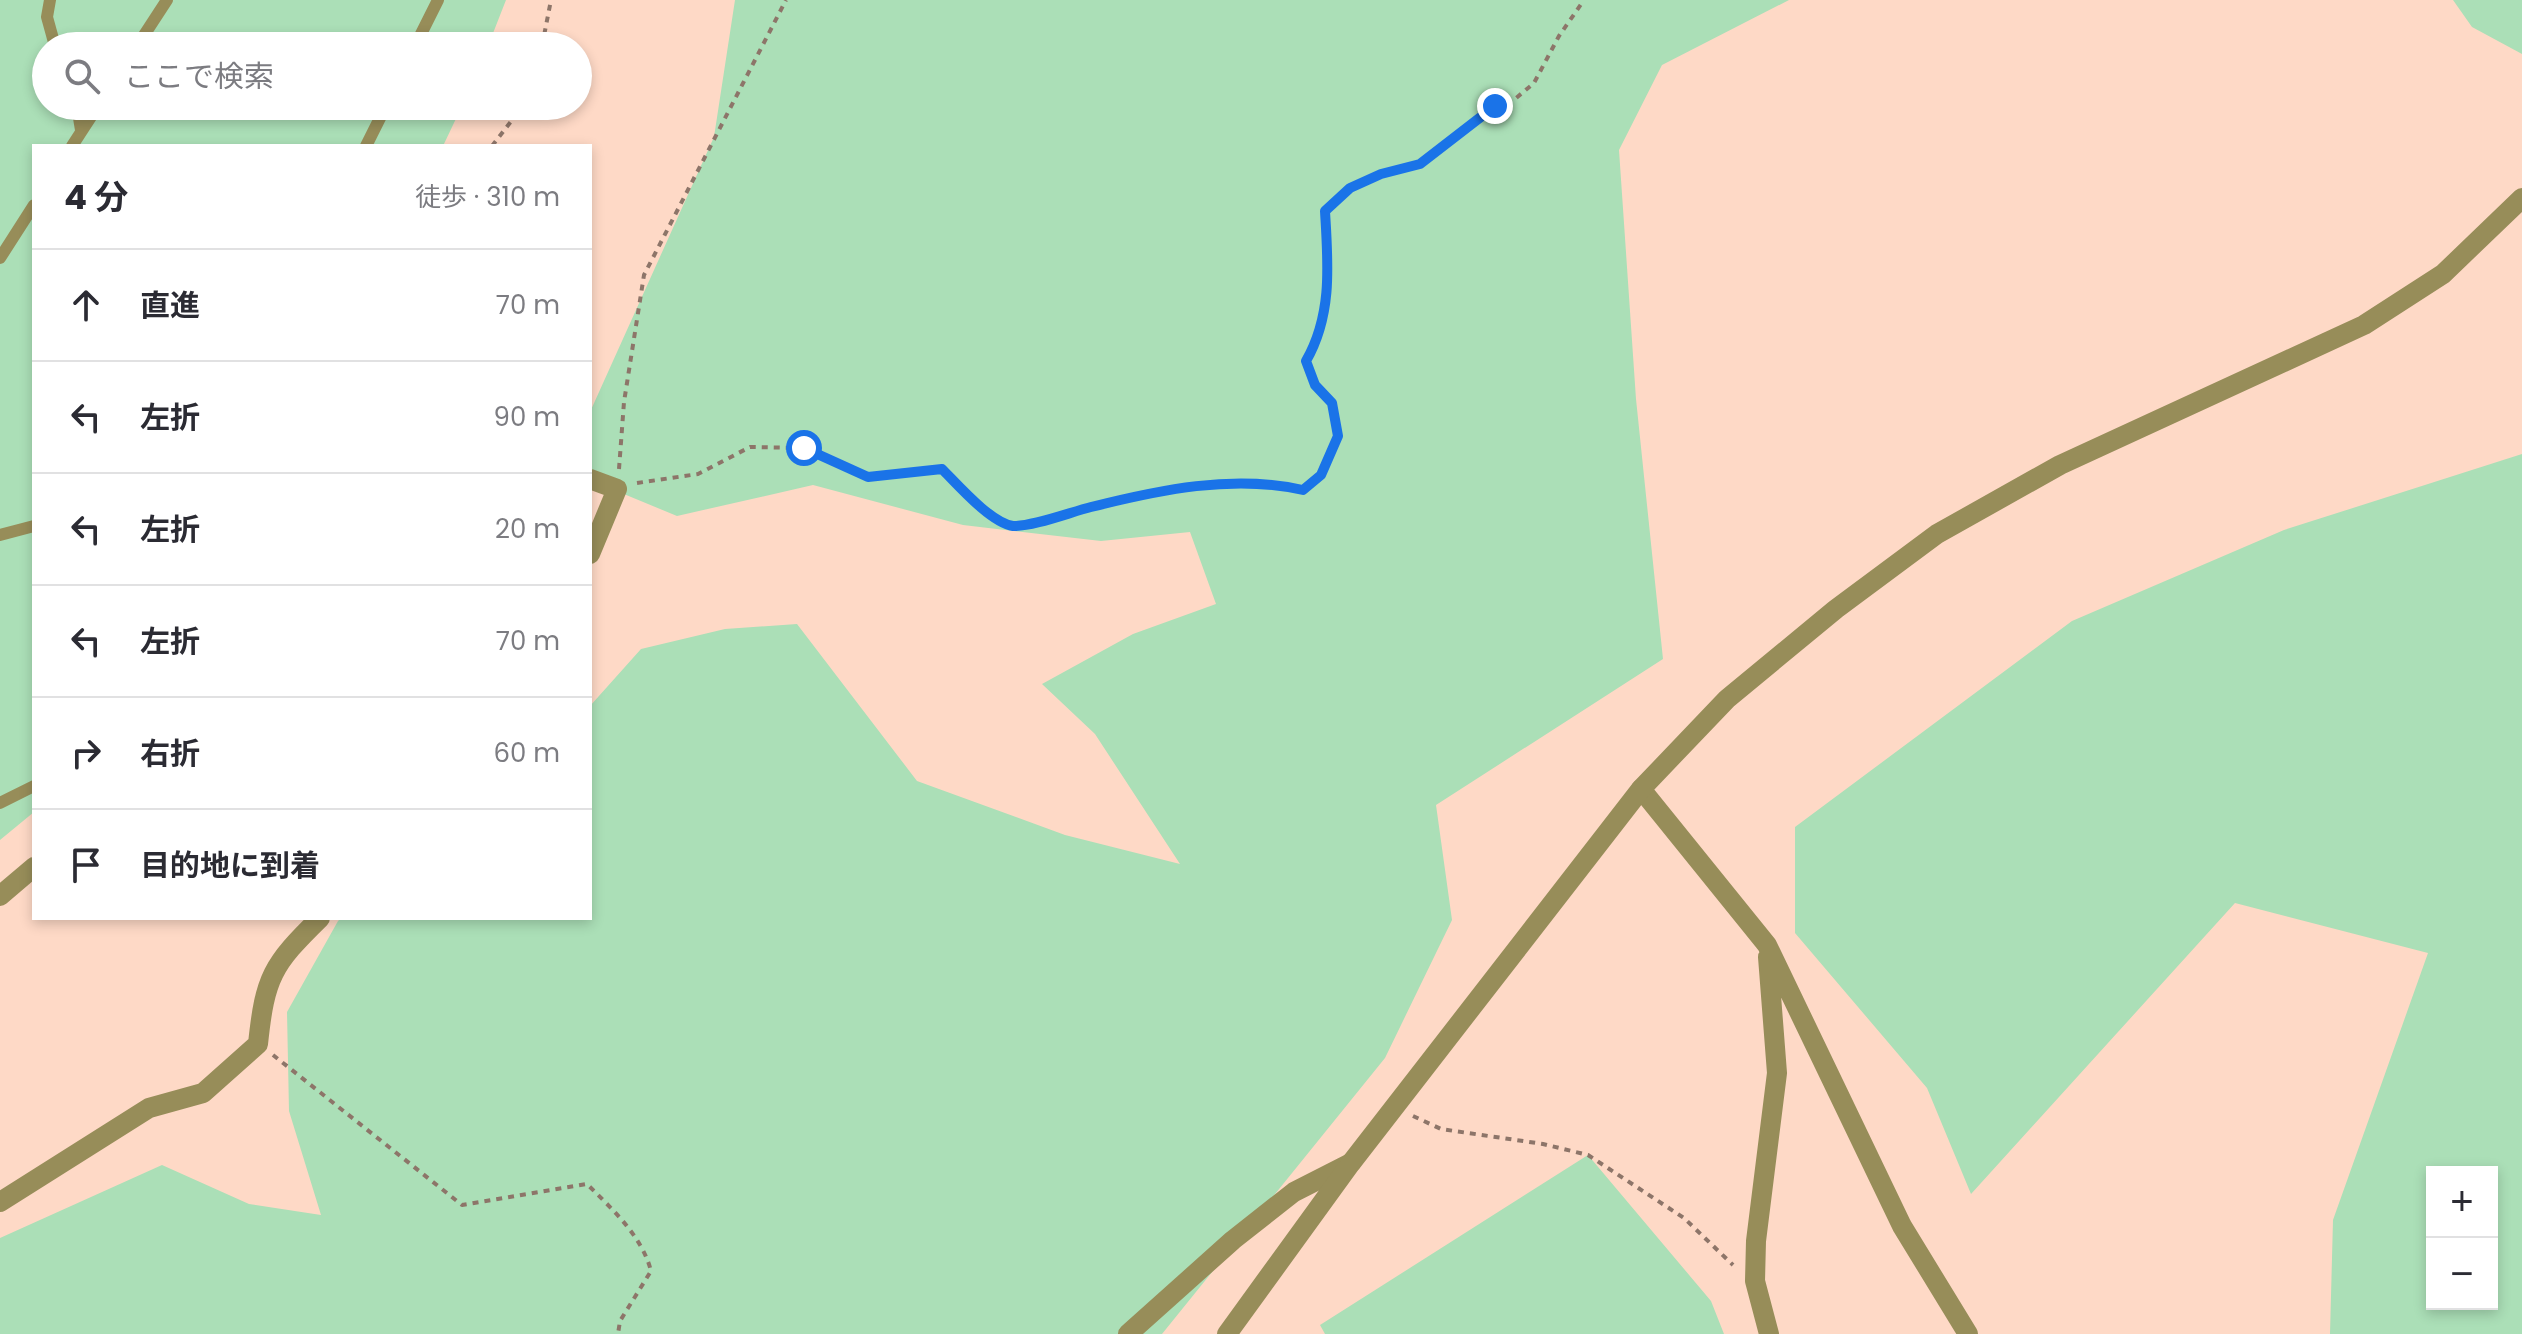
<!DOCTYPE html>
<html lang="ja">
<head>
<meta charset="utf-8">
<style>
	:root { --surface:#fff; --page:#f2f2f3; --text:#2b2b33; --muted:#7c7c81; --line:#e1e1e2 }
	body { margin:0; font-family:Poppins,"Noto Sans JP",sans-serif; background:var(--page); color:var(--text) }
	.controls { position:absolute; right:24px; bottom:24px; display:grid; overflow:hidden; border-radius:0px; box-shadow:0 4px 12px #0003 }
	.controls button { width:72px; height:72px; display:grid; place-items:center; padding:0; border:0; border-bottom:2px solid var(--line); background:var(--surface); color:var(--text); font:40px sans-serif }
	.stop { position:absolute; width:24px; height:24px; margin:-18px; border:6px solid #1a73e8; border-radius:50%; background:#fff }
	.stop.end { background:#1a73e8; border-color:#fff; box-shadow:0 2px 8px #0008 }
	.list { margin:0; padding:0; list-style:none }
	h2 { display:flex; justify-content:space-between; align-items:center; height:104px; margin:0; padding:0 32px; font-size:34px }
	h2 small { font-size:26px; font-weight:400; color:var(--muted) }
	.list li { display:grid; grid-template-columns:52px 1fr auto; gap:24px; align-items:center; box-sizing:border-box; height:112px; padding:0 32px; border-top:2px solid var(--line) }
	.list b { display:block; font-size:30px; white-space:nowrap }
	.list em { font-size:26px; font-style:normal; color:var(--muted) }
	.icon { flex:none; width:44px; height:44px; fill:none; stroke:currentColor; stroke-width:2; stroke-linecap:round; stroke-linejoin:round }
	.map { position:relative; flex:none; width:2522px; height:1334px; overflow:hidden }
	.search { position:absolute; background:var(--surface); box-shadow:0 4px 12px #0003; left:32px; top:32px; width:560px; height:88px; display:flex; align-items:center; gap:20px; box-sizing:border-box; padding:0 28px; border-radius:44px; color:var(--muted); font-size:30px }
	.panel { position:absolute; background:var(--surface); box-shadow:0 4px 12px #0003; left:32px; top:144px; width:560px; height:776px; border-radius:0px }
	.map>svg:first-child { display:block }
	.green { fill:#abdfb7; fill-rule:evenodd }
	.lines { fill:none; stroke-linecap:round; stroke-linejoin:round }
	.path { stroke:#8d7569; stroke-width:4; stroke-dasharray:6 6; stroke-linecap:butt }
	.service { stroke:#978d59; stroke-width:12 }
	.minor { stroke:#978d59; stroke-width:20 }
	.tertiary { stroke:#978d59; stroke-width:20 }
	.route { stroke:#1a73e8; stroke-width:10 }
</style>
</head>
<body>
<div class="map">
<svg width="2522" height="1334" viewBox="0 0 2522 1334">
	<rect width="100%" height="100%" fill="#fed9c6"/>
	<path class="green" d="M0,0h506l-18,46h-442v60h416l-19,40h-409v666l-34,28z
		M735,0h1054l-127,65 -43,85 17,249 27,260 -227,146 16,115 -67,138 -223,276h-1162v-96l162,-73 87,39 72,11 -32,-104 -2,-99 51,-91 3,-3h249v-212l51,-57 84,-20 72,-5 120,157 148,54 115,29 -85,-130 -53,-50 91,-50 83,-30 -26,-72 -89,9 -138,-16 -150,-40 -136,31 -87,-36v-68l124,-275z
		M2453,0h69v54l-50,-27z
		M2522,454v880h-192l3,-114 95,-267 -193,-50 -264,291 -44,-106 -132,-155v-106l277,-206 212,-91zM2432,1172h60v132h-60z
		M1588,1155l123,146 13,33h-399l-5,-9z"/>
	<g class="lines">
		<path class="path" d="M542,46l9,-46
			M492,146l31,-40
			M619,469l5,-67 20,-127 142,-275
			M637,483l61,-9 52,-27 54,1 64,29 74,-8c16,16 49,54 71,57 18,1 58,-14 78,-19 68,-17 142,-33 212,-17l18,-15 17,-39 -6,-33 -17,-18 -9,-24c27,-47 22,-98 19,-150l25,-23 31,-14 39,-10 75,-58 20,-7 19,-16 25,-47 25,-36
			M273,1055l189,150 125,-21c25,25 55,52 64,87l-31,50 -2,13
			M1413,1116l28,13 102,15 45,11 96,63 49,47"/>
		<path class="service" d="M50,0l-3,17 8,29
			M137,46l30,-46
			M415,46l23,-46
			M77,106l4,24
			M72,146l26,-40
			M366,146l20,-40
			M0,258l34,-53
			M0,535l34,-9
			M0,803l34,-17"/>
		<path class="minor" d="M590,479l27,10 -27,65
			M1641,789l126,156 135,281 66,108
			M0,896l34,-29
			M1768,957l9,116 -21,168 -1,40 14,53
			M0,1202l149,-94 54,-15 55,-49c7,-67 14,-79 62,-126
			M1128,1334l105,-94 61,-48 57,-29"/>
		<path class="tertiary" d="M1227,1334l124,-171 290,-374 86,-90 109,-90 101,-75 123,-69 304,-140 79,-51 79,-76"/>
	</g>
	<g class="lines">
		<path class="route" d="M804,448l64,29 74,-8c16,16 49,54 71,57 19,1 58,-14 78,-19 68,-17 142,-33 212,-17l18,-15 17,-39 -6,-33 -17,-18 -9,-24c27,-47 22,-98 19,-150l25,-23 31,-14 39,-10 75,-58"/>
	</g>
</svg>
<div class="controls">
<button>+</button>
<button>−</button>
</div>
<div class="stop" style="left:804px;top:448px"></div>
<div class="stop end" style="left:1495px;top:106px"></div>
<div class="search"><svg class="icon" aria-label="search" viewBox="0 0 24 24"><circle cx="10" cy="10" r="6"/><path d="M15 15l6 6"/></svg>ここで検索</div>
<section class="panel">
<h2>4 分<small>徒歩 · 310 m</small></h2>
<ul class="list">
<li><svg class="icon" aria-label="ahead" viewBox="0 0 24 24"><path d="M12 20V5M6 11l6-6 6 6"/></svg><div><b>直進</b></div><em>70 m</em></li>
<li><svg class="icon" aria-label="left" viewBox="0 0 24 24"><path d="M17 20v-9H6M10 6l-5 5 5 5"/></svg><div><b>左折</b></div><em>90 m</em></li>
<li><svg class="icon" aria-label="left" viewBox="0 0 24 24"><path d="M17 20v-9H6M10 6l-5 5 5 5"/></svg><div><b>左折</b></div><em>20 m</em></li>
<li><svg class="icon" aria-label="left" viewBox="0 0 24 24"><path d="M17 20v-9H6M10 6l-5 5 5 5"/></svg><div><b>左折</b></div><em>70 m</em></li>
<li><svg class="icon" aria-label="right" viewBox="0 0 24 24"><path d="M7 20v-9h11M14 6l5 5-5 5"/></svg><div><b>右折</b></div><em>60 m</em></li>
<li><svg class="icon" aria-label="arrive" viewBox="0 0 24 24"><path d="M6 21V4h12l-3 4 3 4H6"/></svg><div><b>目的地に到着</b></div></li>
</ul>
</section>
</div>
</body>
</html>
